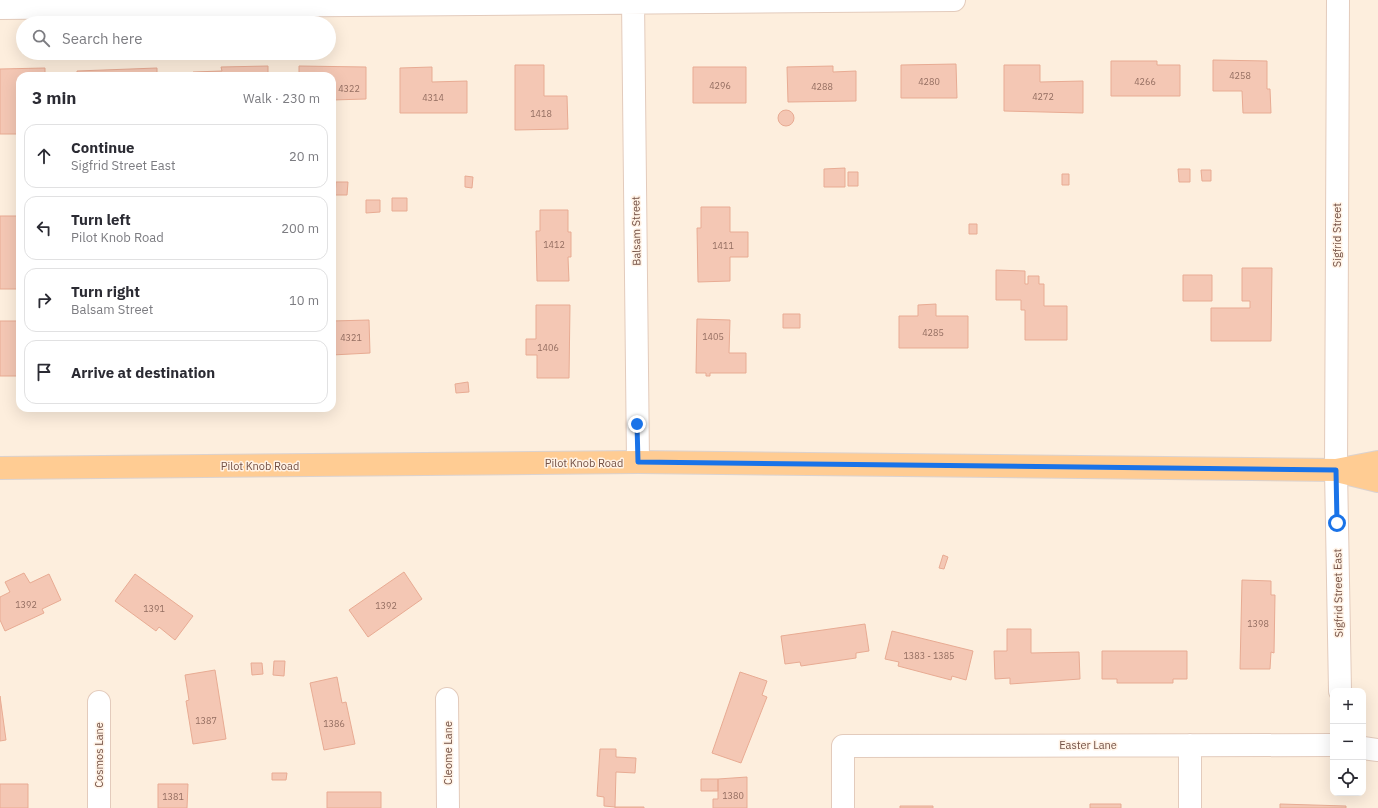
<!DOCTYPE html>
<html lang="en">
<head>
<meta charset="utf-8">
<style>
	:root { --surface:#fff; --page:#f2f2f3; --text:#2b2b33; --muted:#7c7c81; --line:#e1e1e2 }
	body { margin:0; font-family:"IBM Plex Sans",sans-serif; background:var(--page); color:var(--text) }
	.controls { position:absolute; right:12px; bottom:12px; display:grid; overflow:hidden; border-radius:8px; box-shadow:0 4px 16px #0002 }
	.controls button { width:36px; height:36px; display:grid; place-items:center; padding:0; border:0; border-bottom:1px solid var(--line); background:var(--surface); color:var(--text); font:20px sans-serif }
	.stop { position:absolute; width:12px; height:12px; margin:-9px; border:3px solid #1a73e8; border-radius:50%; background:#fff }
	.stop.end { background:#1a73e8; border-color:#fff; box-shadow:0 1px 4px #0008 }
	.list { margin:0; padding:0; list-style:none }
	h2 { display:flex; justify-content:space-between; align-items:center; height:52px; margin:0; padding:0 16px; font-size:17px }
	h2 small { font-size:13px; font-weight:400; color:var(--muted) }
	.list li { display:grid; grid-template-columns:26px 1fr auto; gap:12px; align-items:center; box-sizing:border-box; height:64px; margin:0 8px 8px; padding:0 8px; border:1px solid var(--line); border-radius:12px }
	.list b { display:block; font-size:15px; white-space:nowrap }
	.list p { margin:0; font-size:13px; white-space:nowrap; color:var(--muted) }
	.list em { font-size:13px; font-style:normal; color:var(--muted) }
	.icon { flex:none; width:22px; height:22px; fill:none; stroke:currentColor; stroke-width:2; stroke-linecap:round; stroke-linejoin:round }
	.map { position:relative; flex:none; width:1378px; height:808px; overflow:hidden }
	.search { position:absolute; background:var(--surface); box-shadow:0 4px 16px #0002; left:16px; top:16px; width:320px; height:44px; display:flex; align-items:center; gap:10px; box-sizing:border-box; padding:0 14px; border-radius:22px; color:var(--muted); font-size:15px }
	.panel { position:absolute; background:var(--surface); box-shadow:0 4px 16px #0002; left:16px; top:72px; width:320px; height:340px; border-radius:12px }
	.map>svg:first-child { display:block }
	.building { fill:#f4c7b4; stroke:#e8ab93 }
	.lines { fill:none; stroke-linecap:round; stroke-linejoin:round }
	.minor-casing { stroke:#e3cbbc; stroke-width:24 }
	.major-casing { stroke:#dbd2cf; stroke-width:24 }
	.minor { stroke:#fff; stroke-width:22 }
	.major { stroke:#ffcc93; stroke-width:22 }
	.route { stroke:#1a73e8; stroke-width:5 }
	.labels { text-anchor:middle; dominant-baseline:central; stroke-width:3; stroke-linejoin:round; paint-order:stroke }
	.number-label { font-size:9px; fill:#946e61 }
	.street-label { font-size:11px; fill:#745145; stroke:#fff2e5 }
</style>
</head>
<body>
<div class="map">
<svg width="1378" height="808" viewBox="0 0 1378 808">
	<rect width="100%" height="100%" fill="#fdeedd"/>
	<path class="building" d="M1213,60l54,1v28h3l1,24h-28l-1,-22h-29z
		M1111,61h46v4h23v31h-69z
		M956,64l1,34h-56v-33z
		M515,65h29v31h23l1,33 -53,1z
		M1004,65h36v17l43,-1v32l-79,-2z
		M268,66v10h-75v-4l29,-1 -1,-4z
		M299,66l67,1v32l-34,1v-24h-33z
		M833,66v6l23,-1v30l-68,1 -1,-35z
		M432,67v15l35,-1v32h-67v-45z
		M693,67h53v36h-53z
		M45,68v8h-25v58h-20v-65z
		M157,68v8h-80v-5z
		M778 118a8 8 0 1 1 16 0a8 8 0 1 1-16 0Z
		M845,168v19h-21v-18z
		M1178,169h12v13h-11z
		M1201,170h10v11h-9z
		M848,172h10v14h-10z
		M1062,174h7v11h-7z
		M465,176l8,1 -1,11 -7,-1z
		M336,182h12l-1,13h-12z
		M392,198h15v13h-15z
		M366,200h14v12l-14,1z
		M701,207h29v25h18v25h-18v24l-32,1 -1,-54h4z
		M540,210h28v22h3v25h-3l1,24h-32l-1,-50h4z
		M0,216h19l1,73h-20z
		M969,224h8v10h-8z
		M1242,268h30l-1,73h-60v-33h39v-7h-8z
		M996,270l29,1v13h3v-8h11v8h5v22h23v34h-42v-30h-4v-10h-25z
		M1183,275h29v26h-29z
		M936,304v12h32v32h-69v-32h19v-11z
		M536,305h34l-1,73h-32v-23h-11v-16h10z
		M783,314h17v14h-17z
		M697,319l33,1 -1,33h17v20h-36v3h-4v-3h-10z
		M369,320l1,33 -38,2v-34z
		M0,321h20v55h-20z
		M468,382l1,10 -13,1 -1,-9z
		M943,555l5,2 -4,12 -5,-1z
		M404,572l18,27 -54,38 -19,-27z
		M24,573l6,10 19,-9 12,26 -19,9 2,4 -39,18 -5,-11v-23l10,-5 -5,-10z
		M135,574l58,42 -18,24 -16,-13 -3,4 -41,-30z
		M1242,580l29,1v14h4l-1,58 -3,-1 -1,17h-30z
		M865,624l4,27 -13,2v5l-55,8 -1,-4 -15,2 -4,-28z
		M1007,629h24v24l48,-1 1,27 -70,5v-6l-15,1 -1,-28h13z
		M892,631l81,20 -7,29 -14,-4 -1,4 -53,-14 1,-4 -14,-3z
		M1102,651h85v28h-14v4h-56v-4h-15z
		M274,661h11l-1,15 -11,-1z
		M251,663h11l1,11 -11,1z
		M215,670l11,69 -33,5 -7,-43 3,-1 -4,-25z
		M740,672l27,9 -5,14 5,2 -26,66 -29,-10z
		M337,677l5,26 4,-1 9,42 -31,6 -14,-67z
		M0,696l6,44 -6,1z
		M600,749h16v8l20,1 -1,15 -19,-1 -1,35 -11,-1v-9l-7,-1z
		M272,773h15l-1,7h-14z
		M747,777v31h-34v-9h5v-20z
		M701,779h17v12h-17z
		M0,784h28v24h-28z
		M158,784h30l-1,24h-29z
		M327,792h54v16h-54z
		M1090,804h31v4h-31z
		M1280,804l66,2v2h-66z
		M900,806h33v2h-33z
		M615,807h29v1h-29z"/>
	<g class="lines">
		<g class="minor-casing">
			<path id="minor" d="M633,0l5,462
				M1338,0l-2,470 4,221
				M0,8l954,-8
				M447,699l1,109
				M99,702v106
				M1190,745v63
				M1363,748l15,2
				M843,808v-62l490,-1"/>
		</g>
		<g class="major-casing">
			<path id="major" d="M0,468l638,-6 698,8 42,-8
				M1341,472l37,9"/>
		</g>
		<use href="#minor" class="minor"/>
		<use href="#major" class="major"/>
	</g>
	<g class="lines">
		<path class="route" d="M637,424l1,38 698,8 1,53"/>
	</g>
	<g class="labels">
		<g class="number-label">
			<text x="1240" y="75">4258</text>
			<text x="929" y="81">4280</text>
			<text x="1145" y="81">4266</text>
			<text x="720" y="85">4296</text>
			<text x="822" y="86">4288</text>
			<text x="349" y="88">4322</text>
			<text x="1043" y="96">4272</text>
			<text x="433" y="97">4314</text>
			<text x="541" y="113">1418</text>
			<text x="554" y="244">1412</text>
			<text x="723" y="245">1411</text>
			<text x="933" y="332">4285</text>
			<text x="713" y="336">1405</text>
			<text x="351" y="337">4321</text>
			<text x="548" y="347">1406</text>
			<text x="26" y="604">1392</text>
			<text x="386" y="605">1392</text>
			<text x="154" y="608">1391</text>
			<text x="1258" y="623">1398</text>
			<text x="929" y="655">1383 - 1385</text>
			<text x="206" y="720">1387</text>
			<text x="334" y="723">1386</text>
			<text x="733" y="795">1380</text>
			<text x="173" y="796">1381</text>
		</g>
		<g class="street-label">
			<text transform="translate(636 231) rotate(-91)">Balsam Street</text>
			<text transform="translate(1337 235) rotate(-90)">Sigfrid Street</text>
			<text x="584" y="463">Pilot Knob Road</text>
			<text x="260" y="466">Pilot Knob Road</text>
			<text transform="translate(1338 593) rotate(-91)">Sigfrid Street East</text>
			<text x="1088" y="745">Easter Lane</text>
			<text transform="translate(448 753) rotate(-90)">Cleome Lane</text>
			<text transform="translate(99 755) rotate(-90)">Cosmos Lane</text>
		</g>
	</g>
</svg>
<div class="controls">
<button>+</button>
<button>−</button>
<button><svg class="icon" aria-label="locate" viewBox="0 0 24 24"><circle cx="12" cy="12" r="6"/><path d="M12 2v4M12 18v4M2 12h4M18 12h4"/></svg></button>
</div>
<div class="stop" style="left:1337px;top:523px"></div>
<div class="stop end" style="left:637px;top:424px"></div>
<div class="search"><svg class="icon" aria-label="search" viewBox="0 0 24 24"><circle cx="10" cy="10" r="6"/><path d="M15 15l6 6"/></svg>Search here</div>
<section class="panel">
<h2>3 min<small>Walk · 230 m</small></h2>
<ul class="list">
<li><svg class="icon" aria-label="ahead" viewBox="0 0 24 24"><path d="M12 20V5M6 11l6-6 6 6"/></svg><div><b>Continue</b><p>Sigfrid Street East</p></div><em>20 m</em></li>
<li><svg class="icon" aria-label="left" viewBox="0 0 24 24"><path d="M17 20v-9H6M10 6l-5 5 5 5"/></svg><div><b>Turn left</b><p>Pilot Knob Road</p></div><em>200 m</em></li>
<li><svg class="icon" aria-label="right" viewBox="0 0 24 24"><path d="M7 20v-9h11M14 6l5 5-5 5"/></svg><div><b>Turn right</b><p>Balsam Street</p></div><em>10 m</em></li>
<li><svg class="icon" aria-label="arrive" viewBox="0 0 24 24"><path d="M6 21V4h12l-3 4 3 4H6"/></svg><div><b>Arrive at destination</b></div></li>
</ul>
</section>
</div>
</body>
</html>
